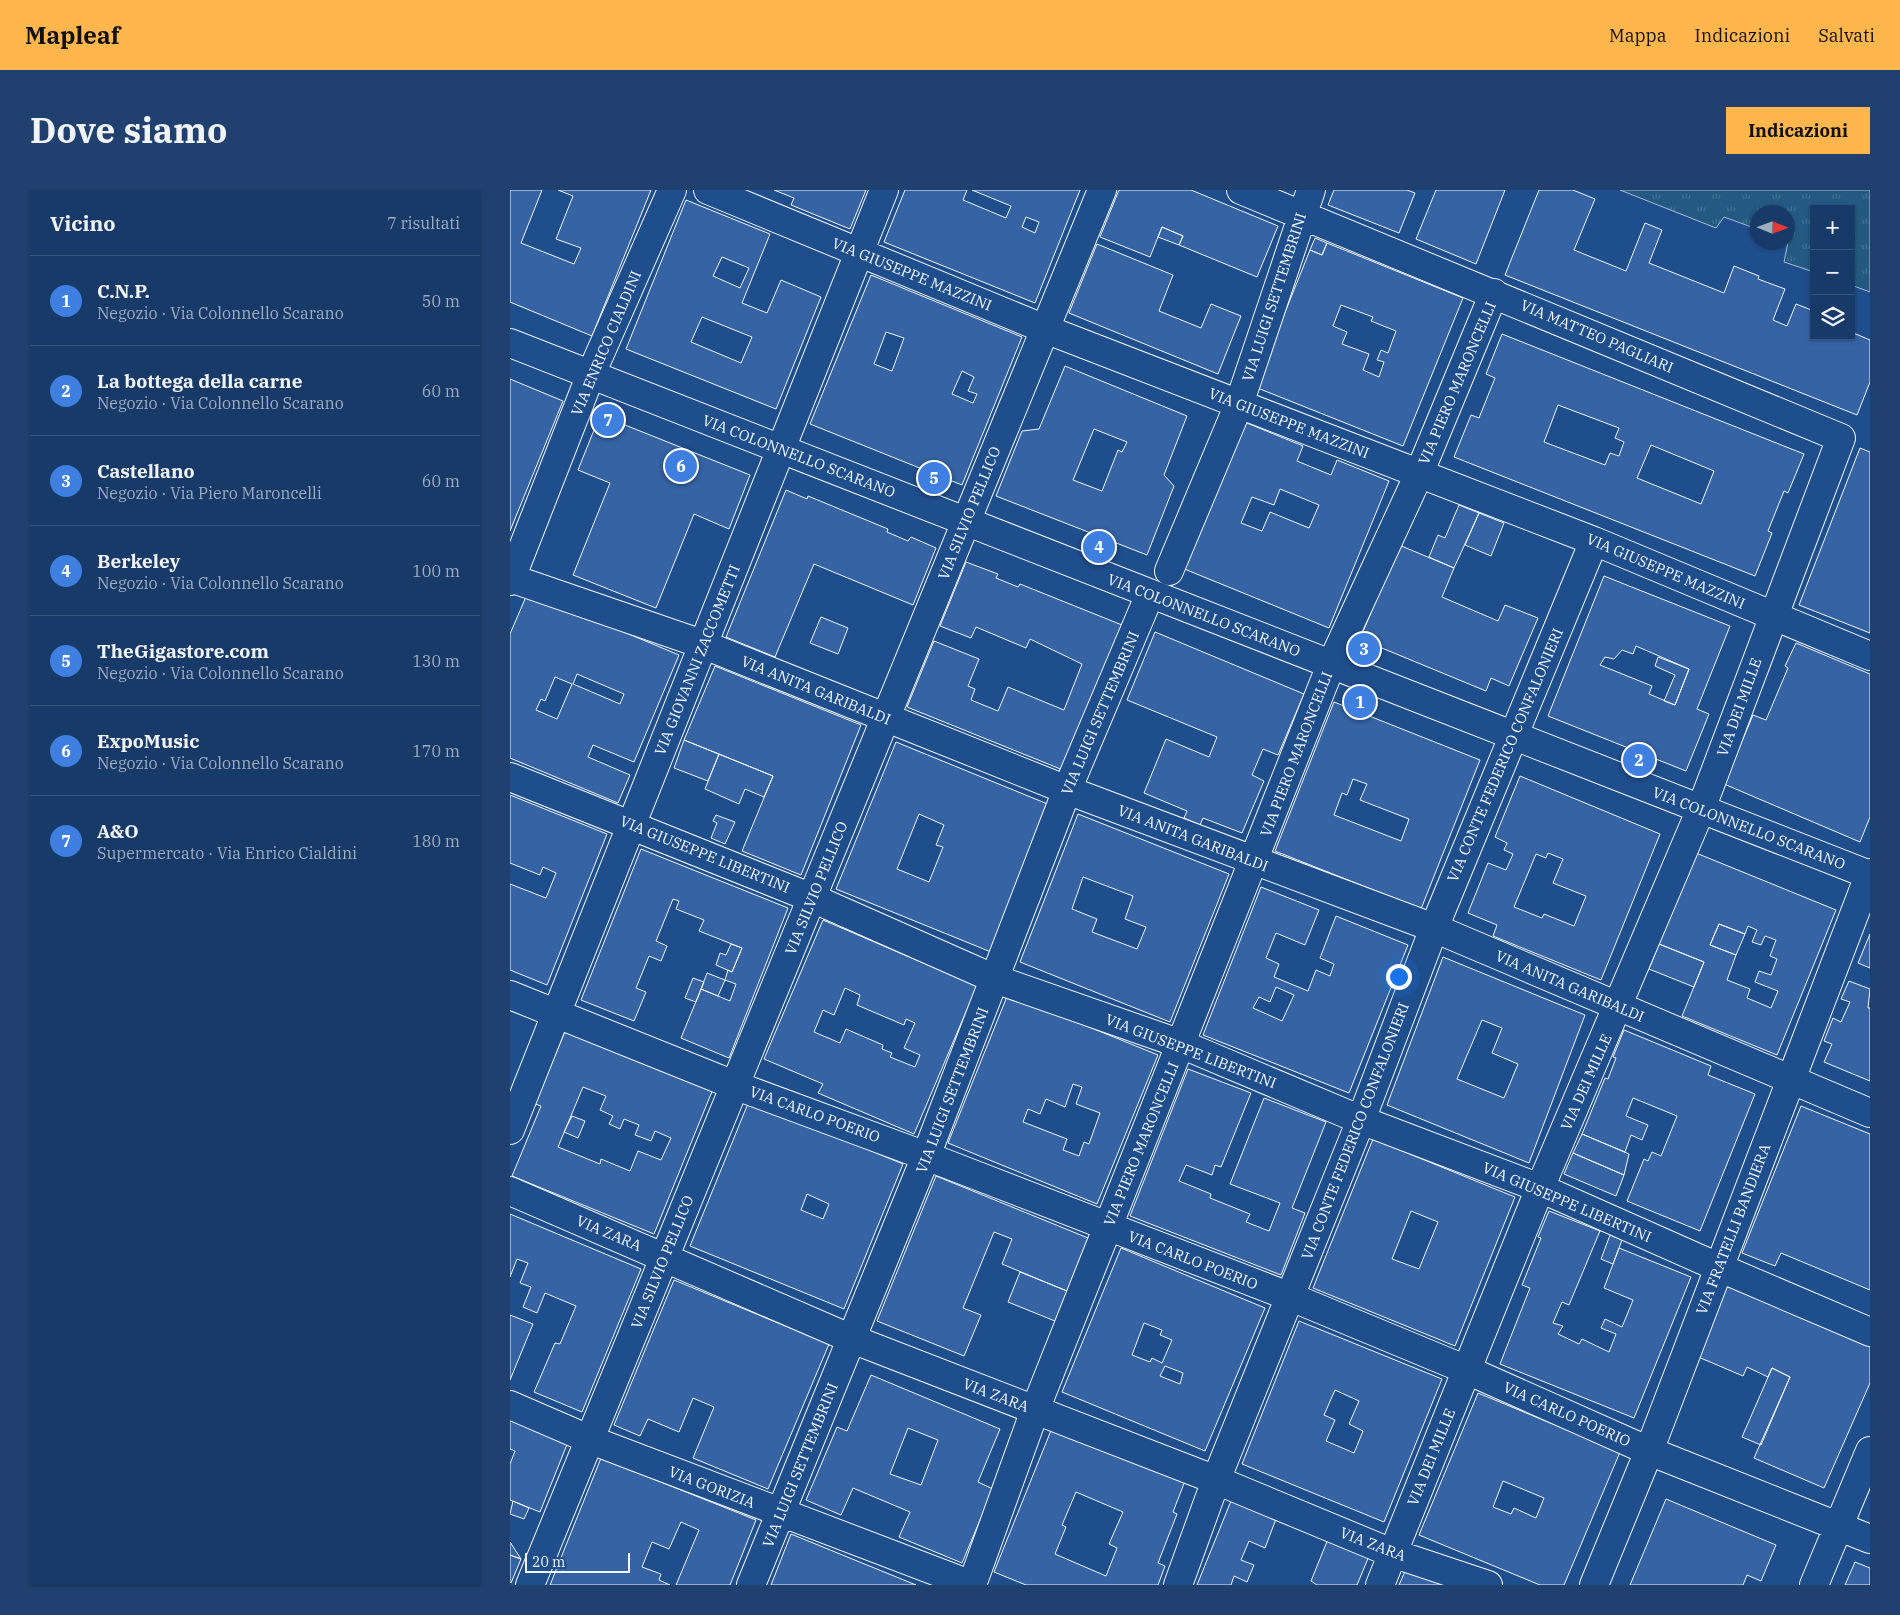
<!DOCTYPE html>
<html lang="it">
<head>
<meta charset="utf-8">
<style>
	:root { --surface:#173a69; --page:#20416f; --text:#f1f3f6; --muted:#9eadc0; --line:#36547d; --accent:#ffb74d }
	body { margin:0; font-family:"IBM Plex Serif",serif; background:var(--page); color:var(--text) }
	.controls { position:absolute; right:15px; top:15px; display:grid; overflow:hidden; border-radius:0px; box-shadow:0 1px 4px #0004 }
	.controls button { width:45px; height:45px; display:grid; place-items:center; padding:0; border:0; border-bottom:1px solid var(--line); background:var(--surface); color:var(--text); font:25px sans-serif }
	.compass { position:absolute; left:1240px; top:15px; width:45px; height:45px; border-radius:50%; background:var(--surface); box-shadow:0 1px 4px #0004; rotate:91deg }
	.scale { position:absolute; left:15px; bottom:12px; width:105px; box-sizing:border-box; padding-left:5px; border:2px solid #f2f6ff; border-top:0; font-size:14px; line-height:18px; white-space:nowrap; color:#f2f6ff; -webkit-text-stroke:4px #1f4e8c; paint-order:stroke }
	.you { position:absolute; left:888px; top:786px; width:18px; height:18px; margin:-12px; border:4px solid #fff; border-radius:50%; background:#1a73e8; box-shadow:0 0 0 8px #1a73e833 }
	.badge { display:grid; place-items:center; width:32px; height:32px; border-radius:50%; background:var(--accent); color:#fff; font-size:16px; font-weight:700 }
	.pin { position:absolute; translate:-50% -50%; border:2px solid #fff; box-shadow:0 1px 5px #0006 }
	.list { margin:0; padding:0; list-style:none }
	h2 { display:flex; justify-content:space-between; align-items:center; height:65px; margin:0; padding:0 20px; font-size:21px }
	h2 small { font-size:16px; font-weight:400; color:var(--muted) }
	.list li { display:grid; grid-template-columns:32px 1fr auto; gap:15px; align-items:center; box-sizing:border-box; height:90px; padding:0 20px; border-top:1px solid var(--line) }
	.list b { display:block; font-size:19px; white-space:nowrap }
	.list p { margin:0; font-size:16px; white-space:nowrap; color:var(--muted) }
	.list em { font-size:16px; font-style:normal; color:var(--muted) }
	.icon { flex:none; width:28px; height:28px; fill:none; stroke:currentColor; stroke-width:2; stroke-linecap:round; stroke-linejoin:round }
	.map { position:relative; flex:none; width:1360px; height:1395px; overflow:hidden; border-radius:0px }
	header { display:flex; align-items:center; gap:30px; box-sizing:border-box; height:70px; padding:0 25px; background:var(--accent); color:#111 }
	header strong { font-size:24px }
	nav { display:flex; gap:28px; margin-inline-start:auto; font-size:18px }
	.intro { display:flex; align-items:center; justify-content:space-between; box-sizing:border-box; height:120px; padding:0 30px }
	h1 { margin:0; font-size:35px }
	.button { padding:12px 22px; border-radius:0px; background:var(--accent); color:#111; font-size:18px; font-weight:700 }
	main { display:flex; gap:30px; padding:0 30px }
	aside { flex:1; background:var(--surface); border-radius:0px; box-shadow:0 1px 4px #0004 }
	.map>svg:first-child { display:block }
	.grass { fill:url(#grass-tufts); stroke:#a8bbd7 }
	.building { fill:#3563a3; stroke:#f2f6ff; fill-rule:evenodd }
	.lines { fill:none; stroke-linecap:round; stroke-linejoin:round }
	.street-casing { stroke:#f2f6ff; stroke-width:30 }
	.primary-casing { stroke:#f2f6ff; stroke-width:30 }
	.street { stroke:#1f4e8c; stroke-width:28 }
	.primary { stroke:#1f4e8c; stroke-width:28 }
	.labels { text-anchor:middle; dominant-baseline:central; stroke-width:4; stroke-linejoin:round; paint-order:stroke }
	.street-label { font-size:15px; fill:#f2f6ff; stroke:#1f4e8c }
</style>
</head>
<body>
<header>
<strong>Mapleaf</strong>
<nav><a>Mappa</a><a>Indicazioni</a><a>Salvati</a></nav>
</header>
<div class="intro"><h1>Dove siamo</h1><a class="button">Indicazioni</a></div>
<main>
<aside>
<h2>Vicino<small>7 risultati</small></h2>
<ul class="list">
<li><span class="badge" style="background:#3f7fe0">1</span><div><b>C.N.P.</b><p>Negozio · Via Colonnello Scarano</p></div><em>50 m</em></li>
<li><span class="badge" style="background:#3f7fe0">2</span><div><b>La bottega della carne</b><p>Negozio · Via Colonnello Scarano</p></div><em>60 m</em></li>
<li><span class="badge" style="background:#3f7fe0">3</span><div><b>Castellano</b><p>Negozio · Via Piero Maroncelli</p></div><em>60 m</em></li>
<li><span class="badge" style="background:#3f7fe0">4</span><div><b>Berkeley</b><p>Negozio · Via Colonnello Scarano</p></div><em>100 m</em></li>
<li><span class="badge" style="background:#3f7fe0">5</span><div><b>TheGigastore.com</b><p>Negozio · Via Colonnello Scarano</p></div><em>130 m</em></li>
<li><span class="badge" style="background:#3f7fe0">6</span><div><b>ExpoMusic</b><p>Negozio · Via Colonnello Scarano</p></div><em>170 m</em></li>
<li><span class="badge" style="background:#3f7fe0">7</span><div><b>A&amp;O</b><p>Supermercato · Via Enrico Cialdini</p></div><em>180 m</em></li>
</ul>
</aside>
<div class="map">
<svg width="1360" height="1395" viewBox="0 0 1360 1395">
	<defs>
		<pattern id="grass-tufts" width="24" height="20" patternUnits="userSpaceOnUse" patternTransform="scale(1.25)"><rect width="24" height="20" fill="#245a82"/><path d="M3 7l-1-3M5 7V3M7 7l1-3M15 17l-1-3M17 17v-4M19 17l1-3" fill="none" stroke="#447295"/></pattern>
	</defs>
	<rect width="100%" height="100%" fill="#1f4e8c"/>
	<path class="grass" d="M1110,0h250v102l-19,-7v-76h-37v63l-30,-10 4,-20v-30h-30l-1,17 -33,-12 -8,11z"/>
	<path class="building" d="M0,0h32l-21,53 53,21 7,-16 -25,-9 17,-43 -15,-6h93l-59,146 -82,-34z
		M264,0h92l-16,39 -59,-24 3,-7z
		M395,0h62l-4,10 43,18 5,-12 -39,-16h108l-45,113 -151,-61zM516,27l13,5 -4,11 -13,-6z
		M609,0h72l87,36 -21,51 -78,-32 4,-9 -21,-9 -12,30 -50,-20z
		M824,0h73l8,3 -16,40 -71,-28z
		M926,0h69l-29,74 -60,-25z
		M1029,0h34l22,9 -21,51 52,21 19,-48 17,7 -13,33 75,30 10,-27 25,10 -1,3 27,10 -12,31 14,6 9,-22 18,7v25h37v-4l19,8v42l-13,33 -352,-140z
		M176,10l84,34 -28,69 25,10 14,-33 40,17 -45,112 -150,-60zM212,67l27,11 -9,20 -27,-12zM192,127l50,20 -11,26 -50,-21z
		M652,37l21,9 -4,9 -21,-8z
		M805,48l12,5 -5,12 -12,-5z
		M817,53l136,55 -60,148 -148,-59 55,-137 12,5zM831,115l32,12 -2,4 25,10 -8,22 -7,-3 -4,10 7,2 -5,15 -16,-7 6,-16 -27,-10 5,-12 -14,-6z
		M587,54l76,31 -14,36 42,17 10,-24 30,12 -23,58 -149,-61z
		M361,85l151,62 -60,148 -152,-61zM376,142l18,6 -12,33 -18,-7zM452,181l12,6 -6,14 9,3 -4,9 -21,-9z
		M992,144l302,120 -16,39 -4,-2 -16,40 4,2 -17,43 -301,-119 17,-42 8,3 16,-40 -9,-4zM1048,215l61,23 -4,10 9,4 -5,14 -9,-3 -5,12 -61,-23zM1141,255l63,26 -13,33 -64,-26z
		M555,176l122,50 -23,59 10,11 -27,69 -151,-59 26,-65 17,-2zM584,239l33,13 -5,10 -4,-2 -16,41 -29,-11z
		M0,189l53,22 -53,130z
		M90,225l150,60 -21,54 -35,-15 -38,94 -83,-33 37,-92 -32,-13z
		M732,231l61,25 -6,15 34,14 6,-15 52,21 -60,147 -147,-60zM770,299l39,16 -10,23 -39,-16 -8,19 -21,-8 11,-26 22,8z
		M1350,258l10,4v181l-71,-28z
		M276,300l21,9 1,-3 80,33 -1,3 21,9 3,-4 25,11 -23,57 -99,-41 -39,93 -49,-20z
		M949,315l20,8 -25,55 -25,-11 9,-22 7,3z
		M969,323l25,10 -13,33 -26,-11z
		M889,355l55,23 -12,29 56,24 7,-16 33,13 -29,68 -18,-8 -5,13 -126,-52z
		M456,372l32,12 -2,4 22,9 2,-3 102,41 -59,145 -156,-63 27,-66 45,18 -11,27 7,3 -4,11 27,11 10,-24 56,23 18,-46 -52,-25 -4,9 -50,-21 -5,11 -31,-12z
		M1094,386l126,50 -33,83 12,5 -23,57 -138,-55zM1126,456l53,23 -14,36 -26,-11 3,-8 -52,-21 5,-8 9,2 8,-9 11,4z
		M18,402l151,63 -45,107 -41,-17 -5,12 42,18 -12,28 -108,-45v-124zM67,484l47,20 -4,10 -47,-20zM45,487l17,7 -15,35 -21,-9 5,-11 4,2z
		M311,427l27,11 -10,26 -28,-11z
		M645,442l149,62 -26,61 -15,-6 -11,26 12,6 -22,52 -39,-15 -3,7 -16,-7 3,-7 -43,-18 22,-54 43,18 8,-20 -90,-37z
		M1286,453l74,31v143l-10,25 -136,-58 29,-69 13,5 22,-52 -3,-2z
		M1148,467l31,12 -14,36 -11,-4 11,-26 -20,-9z
		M205,476l146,59 -60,150 -59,-24 31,-75 -89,-36z
		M824,512l146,58 -59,149 -146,-58zM843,589l14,5 -7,16 49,19 -8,22 -67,-26 8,-22 5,2z
		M174,550l35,14 -11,27 -34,-13z
		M386,552l154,63 -59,147 -155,-63zM409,624l25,11 -8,20 7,2 -14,35 -32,-13z
		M209,564l54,22 -9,21 -19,-8 -6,15 -34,-15z
		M1010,586l140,58 -59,146 -108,-44 4,-11 -29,-12 20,-50 18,7 7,-16 -9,-4 3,-7 -12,-6zM1038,663l15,6 -10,24 33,13 -12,30 -30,-12 -2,4 -28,-11 22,-53 10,4z
		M0,605l97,39 -60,151 -37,-15v-86l36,14 10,-25 -13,-6 -3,8 -30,-12z
		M568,624l151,60 -59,148 -150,-60zM573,687l50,19 -8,23 21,8 -9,22 -45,-17 5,-13 -25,-10z
		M206,625l19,7 -10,22 -14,-6 6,-15 -4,-2z
		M131,659l147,59 -59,150 -48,-20 20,-49 29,12 6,-17 -11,-4 3,-10 4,2 10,-24 -43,-17 5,-11 -28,-11 3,-8 -6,-2 -17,42 11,5 -6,15 -12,-5 -13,32 10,4 -12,29 -53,-21z
		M1186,663l140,57 -59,145 -95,-39 22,-54 -45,-18zM1209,734l26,10 3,-8 9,4 -5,12 9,3 4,-9 11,4 -6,16 7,3 -6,16 -12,-4 -4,11 23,9 -7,17 -24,-10 3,-9 -23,-9 9,-25 -26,-10z
		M751,697l58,23 -14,35 -29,-12 -10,25 13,6 -5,13 34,14 8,-21 14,6 4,-12 -14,-6 16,-42 72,29 -59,148 -146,-58zM766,797l18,8 -12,26 -29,-13 6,-11 11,5z
		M313,730l154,66 -63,148 -96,-41 5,-9 -59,-25zM335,798l15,7 -3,10 47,20 2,-6 9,4 -11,25 16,7 -5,12 -25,-10 2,-4 -10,-4 1,-4 -37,-16 -6,14 -26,-11 9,-22 11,5z
		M1209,734l26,10 -9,21 -26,-10z
		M1360,744v34l-12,-5z
		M221,754l11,4 -10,24 -16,-7 4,-12 6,2z
		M1149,754l45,18 -10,25 -45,-18z
		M933,767l142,58 -56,148 -142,-58zM972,830l20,8 -10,25 26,11 -14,34 -47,-19z
		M197,783l18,7 -7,16 -17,-7z
		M183,788l11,4 -8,20 -11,-4z
		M1339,791l21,8 -2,19h2v73l-46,-19 8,-18 -8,-3 9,-23 8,4 9,-20 -9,-3z
		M498,804l150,61 -61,149 -149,-61zM563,894l9,3 -6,17 24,9 -11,31 -5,-2 -5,14 -16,-6 4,-11 -44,-17 5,-13 12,5 6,-15 19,8z
		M56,839l147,60 -59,145 -142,-58 29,-70 -6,-2zM73,897l23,9 -6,14 13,6 -4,8 11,5 4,-10 15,6 -4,10 16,6 4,-10 16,7 -10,22 -23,-9 -8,20 -29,-12 -1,5 -42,-17z
		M1114,840l87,36 -3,9 47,19 -55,137 -73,-30 17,-42 4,2 4,-9 9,4 16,-40 -44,-18 -7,18 22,9 -6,15 -11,-5 -6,17 -43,-18 23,-56 3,1 8,-21 -3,-1z
		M678,879l63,24 -30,74 -6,-2 -3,10 -26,-10 -7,16 32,13 -1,4 40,16 -4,8 23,9 11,-28 -50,-19 34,-86 62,24 -34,86 13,5 -24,62 -151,-59z
		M239,911l154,63 -59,145 -154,-63zM297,1004l22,10 -6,15 -22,-9z
		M1291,916l69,28v156l-89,-37 -6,13 -33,-13z
		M62,926l13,5 -7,17 -14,-6z
		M1072,944l47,20 -5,21 -51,-22z
		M863,949l142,58 -60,149 -142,-58zM901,1021l27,11 -19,47 -27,-10z
		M1063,963l51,22 -8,21 -52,-22z
		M426,986l152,62 -21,53 -65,-27 10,-25 -18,-7 -31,76 18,7 -17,41 -87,-35z
		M1039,1021l51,20 -31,74 -7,-3 -9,21 10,3 -5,8 21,10 3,-5 27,13 7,-18 -15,-6 4,-9 17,8 11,-27 -29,-12 15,-40 72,29 -57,141 -134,-54 30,-76 -8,-3 19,-47 -3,-1z
		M0,1024l131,55 -59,143 -48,-20 21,-49 5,1 16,-38 -31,-13 -8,20 -14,-6 8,-20 -11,-4 8,-20 -11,-4 -7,18z
		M1100,1045l12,5 -9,24 -12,-5z
		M611,1058l144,60 -60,143 -143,-59zM634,1133l18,7 -2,5 12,5 -10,23 -10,-5 -2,4 -18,-7zM655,1176l18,7 -3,11 -20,-8z
		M510,1082l47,19 -12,30 -47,-19z
		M164,1090l155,64 -61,145 -75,-31 21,-51 -21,-9 -14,34 -31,-13 -8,17 -26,-11z
		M1220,1090l140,62v41l-46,105 -70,-30 36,-81 -18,-9 -4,9 -21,-10 -4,9 -47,-20z
		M0,1125l23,9 -23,56z
		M789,1131l143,58 -58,143 -142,-58zM825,1200l24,11 -10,23 14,7 -9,22 -28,-12 9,-21 -11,-5z
		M1262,1178l18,9 -29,68 -19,-8z
		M361,1185l129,54 -22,53 15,7 -31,74 -63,-26 11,-25 -57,-24 -12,27 -35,-15 31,-73 10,4zM398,1238l30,12 -17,45 -31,-11z
		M968,1203l142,59 -56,133h-24l-121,-50zM993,1291l41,17 -8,20 -22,-10 -3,6 -18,-7z
		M0,1229l58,23 -28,70 -30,-12v-36l5,-13 -5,-2z
		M542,1238l133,53 -12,31 4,2 -19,49 7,3 -7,19h-132l-32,-13zM566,1302l47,20 -14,32 8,4 -11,28 -51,-22 11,-27 -4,-2z
		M91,1268l155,62 -26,65h-54l23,-55 -18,-8 -12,27 -17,-7 -10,25 19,7 -2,6 11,5h-120z
		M1156,1309l110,46 -15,36 -14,-6 -4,10h-113z
		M3,1311l16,7 -5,11 -14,-5z
		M721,1311l45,18 -11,29 -16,-7 -8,19 13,5 -7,17 -13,-6 -3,9h-34z
		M281,1344l125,51h-145z
		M818,1349l41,17 -12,29h-40l-6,-4z
		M0,1352l11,17 -11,-4z
		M0,1365l11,4 -10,24 -1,-1z
		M1345,1372l15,6v17h-25z
		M896,1379l39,16h-46z"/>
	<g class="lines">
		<g class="street-casing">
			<path id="street" d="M198,0l337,139 549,212 276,115
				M731,0l600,248 -140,371 -161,379 -160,397
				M659,381l70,-167 72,-214
				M0,388l192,66 365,146 367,138 436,185
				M0,391l81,-207 81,-184
				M0,587l302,121 183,81 186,65 180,76 179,68 178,79 152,65
				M0,805l224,90 192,71 365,141 176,73 182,81 221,88
				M0,940l374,-940
				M0,1001l342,148 364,141 176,73 96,32
				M0,1215l81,35 381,145
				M20,1395l572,-1395
				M241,1395l175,-429 141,-366 83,-196
				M462,1395l63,-175 296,-745 88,-191 75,-181
				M668,1395l38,-105 145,-360 73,-192 160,-387
				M1084,1395l55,-134 221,-578
				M1304,1395l56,-134"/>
		</g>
		<g class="primary-casing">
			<path id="primary" d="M0,153l1360,532"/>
		</g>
		<use href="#street" class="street"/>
		<use href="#primary" class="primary"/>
	</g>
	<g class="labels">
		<g class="street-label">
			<text transform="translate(402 84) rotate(22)">VIA GIUSEPPE MAZZINI</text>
			<text transform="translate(764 107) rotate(-72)">VIA LUIGI SETTEMBRINI</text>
			<text transform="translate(1087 146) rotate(23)">VIA MATTEO PAGLIARI</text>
			<text transform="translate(96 153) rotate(-67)">VIA ENRICO CIALDINI</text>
			<text transform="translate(947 193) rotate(-67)">VIA PIERO MARONCELLI</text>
			<text transform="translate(779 233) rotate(21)">VIA GIUSEPPE MAZZINI</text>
			<text transform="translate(289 266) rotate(21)">VIA COLONNELLO SCARANO</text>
			<text transform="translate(459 323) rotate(-68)">VIA SILVIO PELLICO</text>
			<text transform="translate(1156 381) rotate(23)">VIA GIUSEPPE MAZZINI</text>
			<text transform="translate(694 425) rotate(21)">VIA COLONNELLO SCARANO</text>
			<text transform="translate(187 470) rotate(-68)">VIA GIOVANNI ZACCOMETTI</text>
			<text transform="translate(306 500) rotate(22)">VIA ANITA GARIBALDI</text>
			<text transform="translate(1229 517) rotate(-70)">VIA DEI MILLE</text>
			<text transform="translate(590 523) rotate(-67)">VIA LUIGI SETTEMBRINI</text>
			<text transform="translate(786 564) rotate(-69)">VIA PIERO MARONCELLI</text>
			<text transform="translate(995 565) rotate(-67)">VIA CONTE FEDERICO CONFALONIERI</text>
			<text transform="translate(1239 638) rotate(21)">VIA COLONNELLO SCARANO</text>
			<text transform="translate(683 648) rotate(21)">VIA ANITA GARIBALDI</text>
			<text transform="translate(195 664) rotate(22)">VIA GIUSEPPE LIBERTINI</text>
			<text transform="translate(306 698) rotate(-68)">VIA SILVIO PELLICO</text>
			<text transform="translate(1060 796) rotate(23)">VIA ANITA GARIBALDI</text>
			<text transform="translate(681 861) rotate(21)">VIA GIUSEPPE LIBERTINI</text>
			<text transform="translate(1076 892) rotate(-66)">VIA DEI MILLE</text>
			<text transform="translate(442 900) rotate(-69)">VIA LUIGI SETTEMBRINI</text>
			<text transform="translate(305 924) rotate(20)">VIA CARLO POERIO</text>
			<text transform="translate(845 941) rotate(-69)">VIA CONTE FEDERICO CONFALONIERI</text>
			<text transform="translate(631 954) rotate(-68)">VIA PIERO MARONCELLI</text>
			<text transform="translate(1057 1012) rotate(23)">VIA GIUSEPPE LIBERTINI</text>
			<text transform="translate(1223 1039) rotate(-69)">VIA FRATELLI BANDIERA</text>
			<text transform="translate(99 1043) rotate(23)">VIA ZARA</text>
			<text transform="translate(683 1070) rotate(21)">VIA CARLO POERIO</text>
			<text transform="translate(152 1072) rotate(-68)">VIA SILVIO PELLICO</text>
			<text transform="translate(486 1205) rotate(21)">VIA ZARA</text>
			<text transform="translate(1057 1224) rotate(24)">VIA CARLO POERIO</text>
			<text transform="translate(921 1267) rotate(-68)">VIA DEI MILLE</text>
			<text transform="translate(290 1275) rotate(-68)">VIA LUIGI SETTEMBRINI</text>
			<text transform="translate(202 1297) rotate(21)">VIA GORIZIA</text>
			<text transform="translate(863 1354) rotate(21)">VIA ZARA</text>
		</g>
	</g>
</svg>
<div class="controls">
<button>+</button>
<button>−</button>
<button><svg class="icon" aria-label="layers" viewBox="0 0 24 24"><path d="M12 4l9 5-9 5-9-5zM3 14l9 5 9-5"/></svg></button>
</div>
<svg class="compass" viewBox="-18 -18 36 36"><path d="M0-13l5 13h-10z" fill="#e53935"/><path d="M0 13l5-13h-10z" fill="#9eadc0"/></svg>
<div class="scale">20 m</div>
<div class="you"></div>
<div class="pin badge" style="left:850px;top:512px;background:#3f7fe0">1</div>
<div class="pin badge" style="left:1129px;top:570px;background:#3f7fe0">2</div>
<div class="pin badge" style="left:854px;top:459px;background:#3f7fe0">3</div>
<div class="pin badge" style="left:589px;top:357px;background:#3f7fe0">4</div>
<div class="pin badge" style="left:424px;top:288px;background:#3f7fe0">5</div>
<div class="pin badge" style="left:171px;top:276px;background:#3f7fe0">6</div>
<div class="pin badge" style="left:98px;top:230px;background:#3f7fe0">7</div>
</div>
</main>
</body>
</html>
